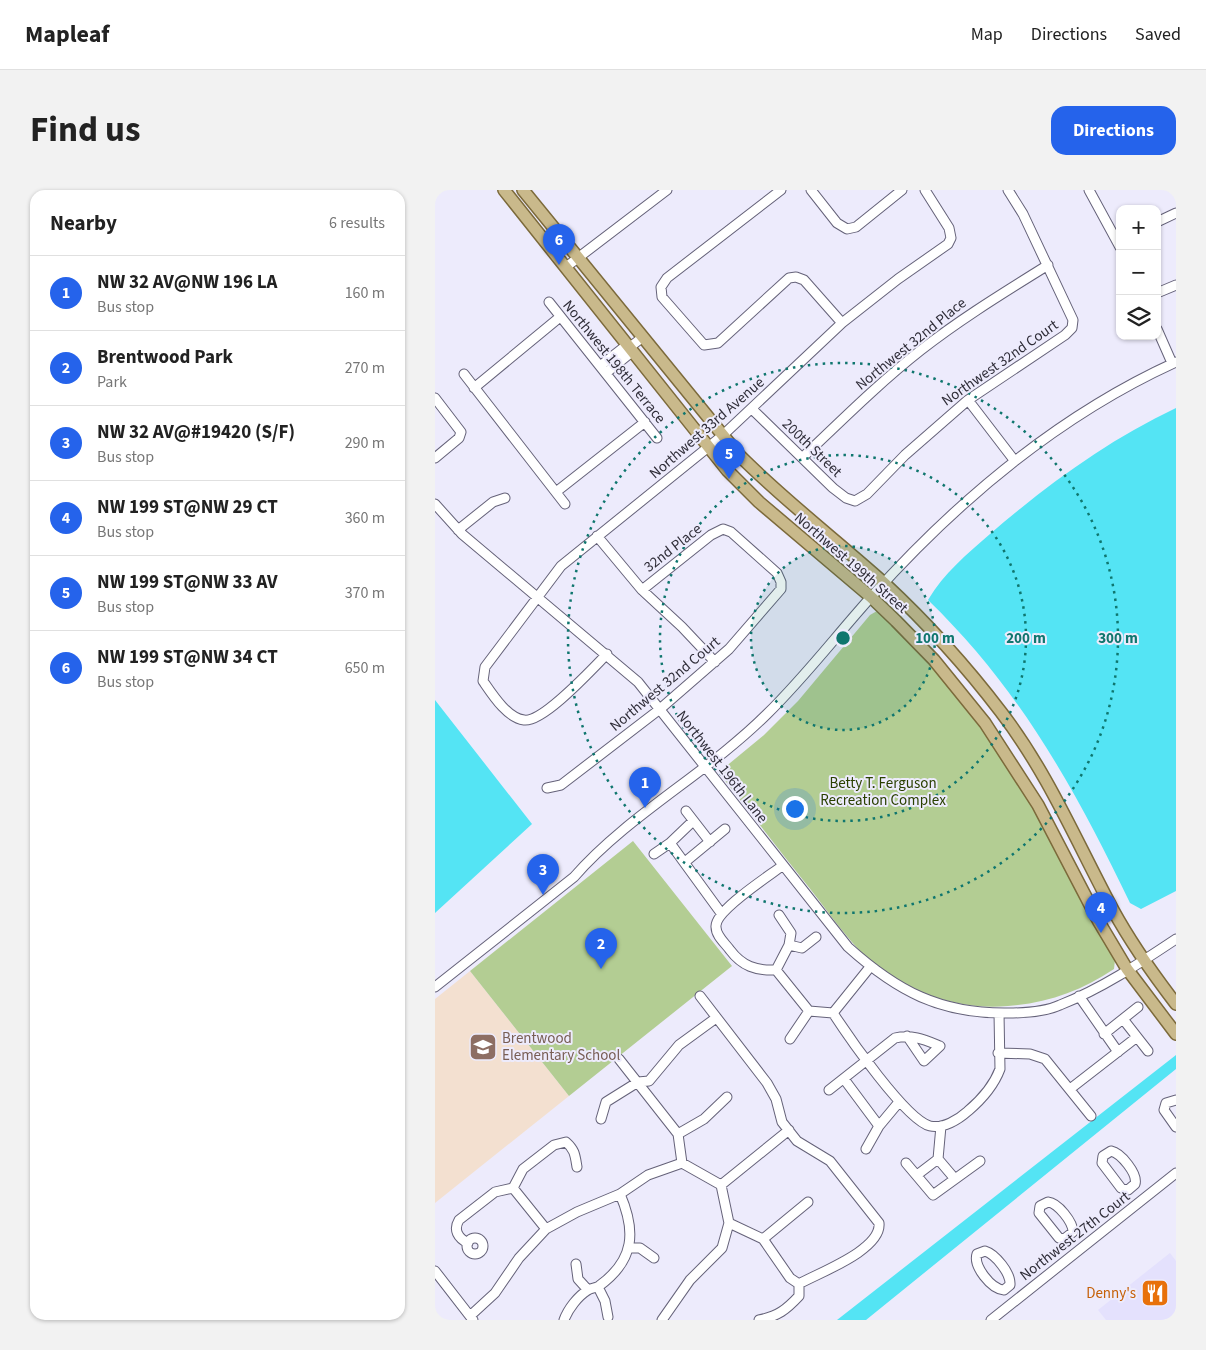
<!DOCTYPE html>
<html lang="en">
<head>
<meta charset="utf-8">
<style>
	:root { --surface:#fff; --page:#f2f2f2; --text:#222; --muted:#767676; --line:#e0e0e0; --accent:#2563eb }
	body { margin:0; font-family:"Source Sans 3",sans-serif; background:var(--page); color:var(--text) }
	.controls { position:absolute; right:15px; top:15px; display:grid; overflow:hidden; border-radius:10px; box-shadow:0 1px 4px #0004 }
	.controls button { width:45px; height:45px; display:grid; place-items:center; padding:0; border:0; border-bottom:1px solid var(--line); background:var(--surface); color:var(--text); font:25px sans-serif }
	.you { position:absolute; left:359px; top:618px; width:18px; height:18px; margin:-12px; border:4px solid #fff; border-radius:50%; background:#1a73e8; box-shadow:0 0 0 8px #1a73e833 }
	.badge { display:grid; place-items:center; width:32px; height:32px; border-radius:50%; background:var(--accent); color:#fff; font-size:16px; font-weight:700 }
	.pin { position:absolute; translate:-50% -41px; filter:drop-shadow(0 1px 2px #0008) }
	.pin::after { content:''; position:absolute; top:26px; width:18px; height:15px; background:inherit; clip-path:polygon(0 0,100% 0,50% 100%) }
	.list { margin:0; padding:0; list-style:none }
	h2 { display:flex; justify-content:space-between; align-items:center; height:65px; margin:0; padding:0 20px; font-size:21px }
	h2 small { font-size:16px; font-weight:400; color:var(--muted) }
	.list li { display:grid; grid-template-columns:32px 1fr auto; gap:15px; align-items:center; box-sizing:border-box; height:75px; padding:0 20px; border-top:1px solid var(--line) }
	.list b { display:block; font-size:19px; white-space:nowrap }
	.list p { margin:0; font-size:16px; white-space:nowrap; color:var(--muted) }
	.list em { font-size:16px; font-style:normal; color:var(--muted) }
	.icon { flex:none; width:28px; height:28px; fill:none; stroke:currentColor; stroke-width:2; stroke-linecap:round; stroke-linejoin:round }
	.map { position:relative; flex:none; width:741px; height:1130px; overflow:hidden; border-radius:15px }
	header { display:flex; align-items:center; gap:30px; box-sizing:border-box; height:70px; padding:0 25px; background:var(--surface); border-bottom:1px solid var(--line) }
	header strong { font-size:24px }
	nav { display:flex; gap:28px; margin-inline-start:auto; font-size:18px }
	.intro { display:flex; align-items:center; justify-content:space-between; box-sizing:border-box; height:120px; padding:0 30px }
	h1 { margin:0; font-size:35px }
	.button { padding:12px 22px; border-radius:15px; background:var(--accent); color:#fff; font-size:18px; font-weight:700 }
	main { display:flex; gap:30px; padding:0 30px }
	aside { flex:1; background:var(--surface); border-radius:15px; box-shadow:0 1px 4px #0004 }
	.map>svg:first-child { display:block }
	.built { fill:#e4e1fd }
	.education { fill:#f3e0d0 }
	.green { fill:#b3cd93 }
	.water { fill:#54e4f4 }
	.lines { fill:none; stroke-linecap:round; stroke-linejoin:round }
	.minor-casing { stroke:#656279; stroke-width:11 }
	.major-casing { stroke:#7c6a3b; stroke-width:14 }
	.minor { stroke:#fff; stroke-width:9 }
	.major { stroke:#c9b98b; stroke-width:11 }
	.ring { fill:none; stroke:#0f766e; stroke-width:2.5; stroke-dasharray:2.5 5 }
	.labels { text-anchor:middle; dominant-baseline:central; stroke-width:4; stroke-linejoin:round; paint-order:stroke }
	.street-label { font-size:15px; fill:#2f2d38; stroke:#edebfc }
	.park-label { font-size:15px; fill:#2a4000; stroke:#edebfc }
	.education-label { font-size:15px; fill:#785e54; stroke:#edebfc; text-anchor:start }
	.food-label { font-size:15px; fill:#c56008; stroke:#edebfc; text-anchor:end }
	.centre { fill:#0f766e; stroke:#edebfc; stroke-width:2.5 }
	.ring-label { font-size:15px; text-anchor:middle; font-weight:bold; fill:#0f766e; stroke:#edebfc; stroke-width:4; stroke-linejoin:round; paint-order:stroke }
</style>
</head>
<body>
<header>
<strong>Mapleaf</strong>
<nav><a>Map</a><a>Directions</a><a>Saved</a></nav>
</header>
<div class="intro"><h1>Find us</h1><a class="button">Directions</a></div>
<main>
<aside>
<h2>Nearby<small>6 results</small></h2>
<ul class="list">
<li><span class="badge">1</span><div><b>NW 32 AV@NW 196 LA</b><p>Bus stop</p></div><em>160 m</em></li>
<li><span class="badge">2</span><div><b>Brentwood Park</b><p>Park</p></div><em>270 m</em></li>
<li><span class="badge">3</span><div><b>NW 32 AV@#19420 (S/F)</b><p>Bus stop</p></div><em>290 m</em></li>
<li><span class="badge">4</span><div><b>NW 199 ST@NW 29 CT</b><p>Bus stop</p></div><em>360 m</em></li>
<li><span class="badge">5</span><div><b>NW 199 ST@NW 33 AV</b><p>Bus stop</p></div><em>370 m</em></li>
<li><span class="badge">6</span><div><b>NW 199 ST@NW 34 CT</b><p>Bus stop</p></div><em>650 m</em></li>
</ul>
</aside>
<div class="map">
<svg width="741" height="1130" viewBox="0 0 741 1130">
	<rect width="100%" height="100%" fill="#edebfc"/>
	<path class="built" d="M735,1063l6,8v59h-70l-8,-10z"/>
	<path class="education" d="M35,781l99,125 -134,107v-204z"/>
	<path class="green" d="M442,421l4,1 65,71 55,72 20,30 94,175 -1,9c-33,22 -66,34 -106,37 -54,5 -109,-17 -148,-55 -21,-22 -38,-48 -57,-71 -27,-34 -53,-68 -80,-102l1,-10 40,-33 34,-34 72,-86z
		M198,651l99,125 -163,130 -99,-125z"/>
	<path class="water" d="M741,218v483l-35,18 -11,-6c-55,-114 -110,-214 -202,-303 16,-27 39,-46 62,-66 57,-49 118,-94 186,-126z
		M0,510l97,124 -97,89z
		M741,865v14l-310,251h-29z"/>
	<g class="lines">
		<g class="minor-casing">
			<path id="minor" d="M346,0l-114,88 -6,9 1,10 42,48 14,-2 71,-65 7,-1 8,3 38,43
				M376,0l26,33 10,6 9,-2 46,-37
				M654,0l31,57
				M722,32l19,-9
				M131,77l101,-77
				M722,103l19,-8
				M114,112l108,136
				M722,139l15,34
				M165,176l23,-18 7,-1 13,-10
				M171,183l22,-18 2,-8
				M29,184l101,130
				M39,198l86,-71
				M0,208l26,34 -2,6 -24,20
				M533,210l46,60
				M318,220l80,78 13,10 9,3 12,-7 38,-39 63,-55 97,-65 7,-7 1,-8 -50,-106 -15,-24
				M367,268c39,-37 77,-75 119,-108 41,-32 84,-58 127,-85
				M121,302l89,-70
				M0,314l27,30 176,148 210,265c49,44 92,67 160,66 16,0 37,-1 52,-8 41,-16 80,-42 116,-66
				M23,340l35,-28 12,-4
				M162,346l45,54 40,37 33,35
				M172,464c-14,14 -64,69 -83,66 -17,-2 -32,-26 -41,-39l2,-14 76,-101 161,-130 120,-113 56,-44 50,-35 3,-6 -2,-10 -24,-38
				M112,598l14,-3 99,-76 69,-60 52,-60v-7l-4,-9 -46,-41 -8,-3 -12,6 -69,55
				M251,621l24,31
				M258,631l-23,22 51,70
				M219,664l16,-11
				M250,672l40,-33
				M347,676c-13,10 -68,45 -66,61 0,9 9,16 14,23 12,16 26,21 46,20l33,41 24,2c15,23 73,107 97,113 13,3 28,-6 38,-15 13,-11 26,-26 32,-42l-1,-56
				M354,755l13,3 14,-11
				M341,780l13,-25 2,-12 -12,-18
				M0,797l139,-110c54,-62 134,-104 193,-163 37,-36 69,-78 104,-117 87,-97 186,-181 305,-235
				M265,806l67,87 9,16 6,23 15,19 33,20 49,62c3,27 -61,50 -80,61
				M644,806l39,56
				M398,823l37,-46
				M688,829l25,32
				M669,844l34,-27
				M355,849l19,-28
				M563,863l32,1 15,5 46,57
				M184,869l59,75 4,29 39,22 8,38 34,16 27,39 9,6
				M409,889l35,47
				M635,899l67,-52
				M394,900l66,-52c17,-4 30,2 45,8l-16,15 -17,-25
				M741,910l-10,3 -2,7 12,17
				M166,929l5,-17 32,-20 11,-1 30,-36 37,-27
				M506,936l-3,33 17,20
				M243,944l26,-15 23,-22
				M431,959l13,-23 20,-24
				M676,961c10,2 27,23 24,33l-7,6 -7,-2 -19,-25 1,-7z
				M471,973l27,32 47,-34
				M482,985l21,-16
				M286,995l68,-55
				M78,998l33,41
				M613,1012c10,1 25,20 25,30l-9,7 -5,-1 -20,-25 1,-7z
				M32 1056a8 8 0 1 1 16 0a8 8 0 1 1-16 0Z
				M328,1049l45,-37
				M33,1053c-10,-5 -15,-13 -9,-23l36,-28 18,-4 10,-19 31,-24 12,-3c9,8 9,13 11,25
				M195,1058h10l14,10
				M550,1061c10,3 26,22 25,34l-6,5c-13,-1 -31,-24 -27,-36z
				M141,1074l2,15 10,11
				M0,1081l38,49
				M163,1097l7,14 3,16
				M35,1126l25,-23 24,-35 27,-29 31,-17 43,-18 28,-19 34,-12
				M129,1130c4,-11 14,-24 24,-30 3,-2 8,-2 11,-4 36,-26 37,-55 21,-92
				M227,1130l28,-40 32,-32 7,-25
				M324,1130c19,-4 27,-10 40,-24v-12
				M556,1130l185,-147"/>
		</g>
		<g class="major-casing">
			<path id="major" d="M69,0l223,280 32,32 112,95 25,24 38,39 51,63 53,82 61,117 28,47 49,65
				M88,0l216,265c46,46 97,85 145,128 43,40 82,83 117,129 47,61 76,131 112,198 18,33 40,64 63,94"/>
		</g>
		<use href="#minor" class="minor"/>
		<use href="#major" class="major"/>
	</g>
	<circle cx="408" cy="448" r="92" fill="#0f766e" fill-opacity=".12"/>
	<g class="ring">
		<circle cx="408" cy="448" r="92"/>
		<circle cx="408" cy="448" r="183"/>
		<circle cx="408" cy="448" r="275"/>
	</g>
	<defs>
		<g id="school-square" transform="scale(1.4375)"><rect x="-9" y="-9" width="18" height="18" rx="4" fill="#8d6e63" stroke="#edebfc"/><path d="M0-5L7-2L0 1L-7-2ZM-4 1L0 2.5L4 1V4Q0 6-4 4Z" fill="#fff"/></g>
		<g id="restaurant-square" transform="scale(1.4375)"><rect x="-9" y="-9" width="18" height="18" rx="4" fill="#e8710a" stroke="#edebfc"/><path d="M-5-6h1v4h1v-4h1v4h1v-4h1v5L-1.5 .5V6h-2V.5L-5-1ZM5-6V6H3V1.5H1.5Q1.5-4 5-6Z" fill="#fff"/></g>
	</defs>
	<g fill-rule="evenodd">
		<use href="#school-square" x="48" y="857"/>
		<use href="#restaurant-square" x="720" y="1103"/>
	</g>
	<g class="labels">
		<g class="street-label">
			<text transform="translate(476 154) rotate(-39)">Northwest 32nd Place</text>
			<text transform="translate(179 172) rotate(51)">Northwest 198th Terrace</text>
			<text transform="translate(565 173) rotate(-35)">Northwest 32nd Court</text>
			<text transform="translate(272 238) rotate(-41)">Northwest 33rd Avenue</text>
			<text transform="translate(377 258) rotate(44)">200th Street</text>
			<text transform="translate(238 358) rotate(-38)">32nd Place</text>
			<text transform="translate(416 373) rotate(41)">Northwest 199th Street</text>
			<text transform="translate(230 494) rotate(-40)">Northwest 32nd Court</text>
			<text transform="translate(287 577) rotate(52)">Northwest 196th Lane</text>
			<text transform="translate(640 1046) rotate(-38)">Northwest 27th Court</text>
		</g>
		<g class="park-label">
			<text x="448" y="593">Betty T. Ferguson<tspan x="448" dy="17">Recreation Complex</tspan></text>
		</g>
		<g class="education-label">
			<text x="67" y="848">Brentwood<tspan x="67" dy="17">Elementary School</tspan></text>
		</g>
		<g class="food-label">
			<text x="701" y="1103">Denny's</text>
		</g>
	</g>
	<circle cx="408" cy="448" r="8" class="centre"/>
	<g class="ring-label">
		<text x="500" y="453">100 m</text>
		<text x="591" y="453">200 m</text>
		<text x="683" y="453">300 m</text>
	</g>
</svg>
<div class="controls">
<button>+</button>
<button>−</button>
<button><svg class="icon" aria-label="layers" viewBox="0 0 24 24"><path d="M12 4l9 5-9 5-9-5zM3 14l9 5 9-5"/></svg></button>
</div>
<div class="you"></div>
<div class="pin badge" style="left:210px;top:618px">1</div>
<div class="pin badge" style="left:166px;top:779px">2</div>
<div class="pin badge" style="left:108px;top:705px">3</div>
<div class="pin badge" style="left:666px;top:743px">4</div>
<div class="pin badge" style="left:294px;top:289px">5</div>
<div class="pin badge" style="left:124px;top:75px">6</div>
</div>
</main>
</body>
</html>
